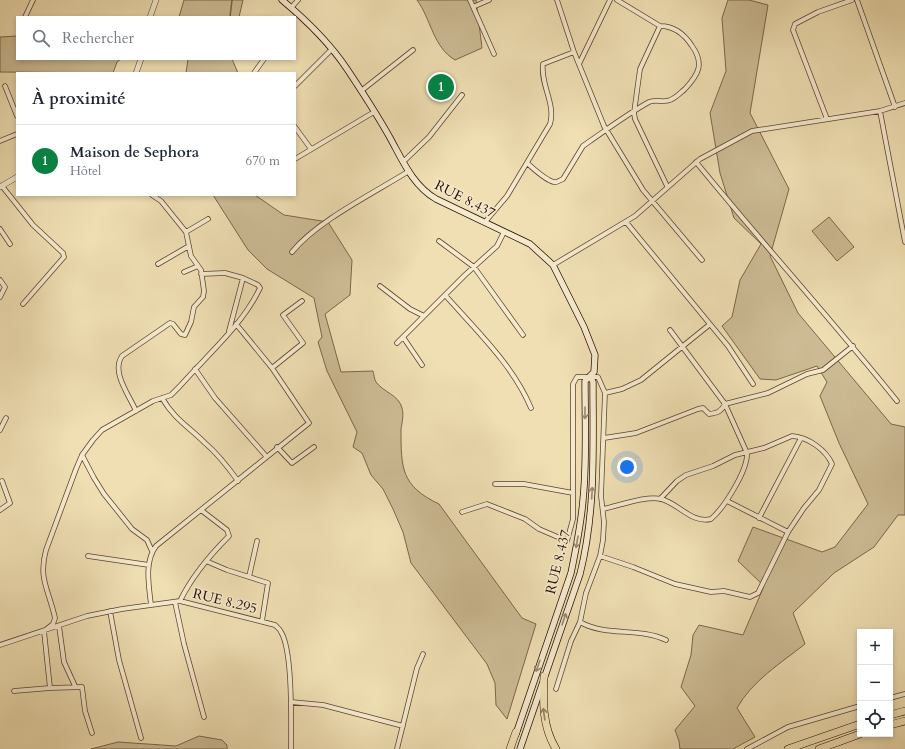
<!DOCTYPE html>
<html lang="fr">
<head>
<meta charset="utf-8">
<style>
	:root { --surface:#fff; --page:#f6f6f7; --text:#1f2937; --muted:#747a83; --line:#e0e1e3; --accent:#0b8043 }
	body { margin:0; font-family:Cardo,serif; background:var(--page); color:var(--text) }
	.controls { position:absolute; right:12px; bottom:12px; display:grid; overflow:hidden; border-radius:0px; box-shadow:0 2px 6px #0003 }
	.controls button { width:36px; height:36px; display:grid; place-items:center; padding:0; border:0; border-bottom:1px solid var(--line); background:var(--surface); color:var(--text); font:20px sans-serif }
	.you { position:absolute; left:627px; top:467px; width:14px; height:14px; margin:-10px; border:3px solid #fff; border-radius:50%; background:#1a73e8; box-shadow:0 0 0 6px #1a73e833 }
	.badge { display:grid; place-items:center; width:26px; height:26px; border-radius:50%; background:var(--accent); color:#fff; font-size:13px; font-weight:700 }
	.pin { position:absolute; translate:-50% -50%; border:2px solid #fff; box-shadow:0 1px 4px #0006 }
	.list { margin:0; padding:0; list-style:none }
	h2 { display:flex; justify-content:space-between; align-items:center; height:52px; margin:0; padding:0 16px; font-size:17px }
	h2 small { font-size:13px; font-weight:400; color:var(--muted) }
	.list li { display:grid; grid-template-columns:26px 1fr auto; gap:12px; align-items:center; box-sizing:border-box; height:72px; padding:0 16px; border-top:1px solid var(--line) }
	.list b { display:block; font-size:15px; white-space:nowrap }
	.list p { margin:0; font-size:13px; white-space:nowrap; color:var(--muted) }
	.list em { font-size:13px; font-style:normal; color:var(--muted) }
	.icon { flex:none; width:22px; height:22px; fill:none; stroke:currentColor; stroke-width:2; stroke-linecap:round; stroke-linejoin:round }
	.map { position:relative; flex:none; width:905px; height:749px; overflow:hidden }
	.search { position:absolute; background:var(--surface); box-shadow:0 2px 6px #0003; left:16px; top:16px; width:280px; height:44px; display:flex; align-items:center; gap:10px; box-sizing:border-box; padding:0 14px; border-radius:0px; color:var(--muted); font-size:15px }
	.panel { position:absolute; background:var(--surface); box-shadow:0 2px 6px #0003; left:16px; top:72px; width:280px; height:124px; border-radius:0px }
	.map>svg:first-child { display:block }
	.green { fill:#cdbc95; stroke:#7b664a }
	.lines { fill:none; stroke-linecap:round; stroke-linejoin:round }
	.stream { stroke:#786247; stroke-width:1.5 }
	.minor-casing { stroke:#5a442d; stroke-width:5.5 }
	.tertiary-casing { stroke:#5a442d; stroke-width:6 }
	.secondary-casing { stroke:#291000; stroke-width:7 }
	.motorway-casing { stroke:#291000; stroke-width:8 }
	.minor { stroke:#f5eace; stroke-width:4 }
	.tertiary { stroke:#f5eace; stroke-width:5 }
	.secondary { stroke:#f5eace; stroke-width:5.5 }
	.motorway { stroke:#efdfb3; stroke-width:7 }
	.oneway { stroke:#998871 }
	.oneway2 { stroke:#968262 }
	.labels { text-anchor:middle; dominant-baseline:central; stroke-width:3; stroke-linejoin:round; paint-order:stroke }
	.street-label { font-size:14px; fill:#291000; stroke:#f5eace }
</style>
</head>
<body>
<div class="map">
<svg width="905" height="749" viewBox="0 0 905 749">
	<rect width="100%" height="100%" fill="#efdfb3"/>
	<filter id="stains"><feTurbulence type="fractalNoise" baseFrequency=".005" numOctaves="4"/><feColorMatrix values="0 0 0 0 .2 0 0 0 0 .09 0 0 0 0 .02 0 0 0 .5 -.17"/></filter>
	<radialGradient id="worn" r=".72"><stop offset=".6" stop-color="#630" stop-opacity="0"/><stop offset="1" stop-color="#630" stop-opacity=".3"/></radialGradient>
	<path class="green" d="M184,0h59l-4,17h-60z
		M417,0h59l6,48 -27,12c-22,-13 -24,-41 -38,-60z
		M728,0h21l19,5 -18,108 39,76 -19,67 28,57 93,111 14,3v88h-7l-24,32 -40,26 -41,40 12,31c-24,19 -53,37 -68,64l18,29 -22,12h-53l-1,-8 -4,-11 20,-24 -14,-19 10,-32 2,-20 6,-10 44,10 21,-49 -26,-25 15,-34 69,25 13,-5 33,-43 -29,-61 -19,-47 7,-14 -10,-16 -41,14 -16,-1 -38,-53 10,-9 8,-37 21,-36 -27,-26 -14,-45 -10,-60 16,-42 -4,-53z
		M17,36v23h104l-4,3 -4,11 -113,-1v-35z
		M188,59h44l6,14h-52z
		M213,195h42l29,20 44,7 24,38 -2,35 -25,19 16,58 32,-1c1,3 1,8 3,11 7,10 23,13 26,26 2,6 0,15 -1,21 0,39 0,57 38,75l83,114 14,6 -29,95 -11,-14 -1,-22 -8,-19 -76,-101 -8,-31 -10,-23 -10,-20 -12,-14 -9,-22 -9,-6 4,-15 -30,-61 -9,-29 4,-5 -8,-39 -47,-29 -19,-19z
		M829,217l25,30 -17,14 -25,-30z
		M199,736l23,4 5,5v4h-136l27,-7 58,4z"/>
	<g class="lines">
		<path class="stream" d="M230,17l2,-17"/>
		<g class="minor-casing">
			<path id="minor" d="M470,0l24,54
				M557,0l17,52 30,74 39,64 59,70
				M617,0l43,26 -20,43 -6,44 1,6 32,67
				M857,0l38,107
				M473,7l16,-7
				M291,8l7,-8
				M25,17l8,-17
				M579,64l31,-64
				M254,73l10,-14
				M5,86l12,30
				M295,86l37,-37
				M361,91l52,-41
				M880,111l25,131
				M827,119l-34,-89 2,-6 23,-12 34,-12
				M295,127l16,22
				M0,141l17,-7
				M295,159l79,-47
				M403,162l26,-25 33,-42
				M696,162c66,81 136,158 201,239
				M527,163c7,6 18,17 27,19 3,1 6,-2 9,-3l20,-33 7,-5c19,-13 39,-28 59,-39 7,-3 14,1 21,-2 6,-2 10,-7 15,-11 13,-14 20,-25 7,-43 -7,-11 -18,-20 -32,-20
				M2,186l31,39 30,28 1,4 -41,47
				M485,222l22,-26 43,-72c6,-20 -10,-40 -7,-60l31,-12
				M626,222l102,124 25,38
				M0,229l10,15
				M186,232l22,-13
				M439,241l35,26 49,68
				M292,252c25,-31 82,-59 117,-81
				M158,264l31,-18
				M553,265l82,-49 65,-57 52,-28 128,-20 25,-8
				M184,272l14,-6
				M201,274l24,-1 18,5 -14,53
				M0,280l5,7 -5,10
				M380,286l30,23 14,7
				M445,295c31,35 68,70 86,113
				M403,337l19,28
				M397,343l68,-68 32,-29 7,-14
				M272,368l31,-25 -20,-28 19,-14
				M195,369l20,29 51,58
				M605,393l17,-4 19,-9 68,-55
				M162,398c13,22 26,28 43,45 13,11 23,24 33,38
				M136,411c-7,-16 -25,-39 -14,-55l48,-33 3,1 8,10 4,1 6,-13 3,-15 9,-10 1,-6 -3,-21 -10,-14 -5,-24 -25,-31 -9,-6
				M0,430l6,-12
				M604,438l32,-5 62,-24 5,-1 6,6c8,-1 12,-2 16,-10l43,-11 39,-19 16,-4 30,-24
				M277,447l15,16 22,-16
				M82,455l12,23 10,16 28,35 15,11 5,11
				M495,484h29l49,9
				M727,501l61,31
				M603,509c15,-3 44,-14 58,-10 17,4 31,25 50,20 13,-11 37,-49 36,-66l-22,-49 -55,-74
				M0,510l10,-7 -8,-22
				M462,512l25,-8 38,15 14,10 28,12 6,-22v-135l4,-7h21l7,16 -4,103 3,26 -1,18 -3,16 -14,37 -6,29 -9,19 -15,48
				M759,518l42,-80
				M88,556l61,9
				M600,556l33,11 42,17 36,8 13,-1 26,6 8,-4 30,-61 16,-24 15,-18 13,-26c-6,-14 -24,-27 -40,-28l-28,12 -29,7 -22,11 -27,9 -9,6 -17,18
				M206,561l21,9 41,13 -6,38
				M249,577l8,-36
				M180,601c12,-25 30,-46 49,-65l-2,-6 -26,-20
				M175,602l9,42 20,73
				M151,605c-2,-19 -7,-43 5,-59l153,-123 -37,-55 -36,-44
				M110,611l9,49 22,78
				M580,622c26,15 59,5 86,18
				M59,626l5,36 11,24
				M0,645l87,-29 35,-7 58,-8 95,24c2,2 5,4 6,7 12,19 10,92 10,117
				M14,691l36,-3
				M890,698l15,-4
				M291,702l32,3 80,21
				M92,733l-7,-22 -3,-24 -32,1 -6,-57 9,-7 2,-6c-6,-28 -17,-39 -9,-68l30,-81 6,-14 11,-15 9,-10 51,-29 18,-6 9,-9c27,-31 62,-60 80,-98l-2,-3 -15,-7
				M397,749l20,-81 6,-14
				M747,749l41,-22 72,-21"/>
		</g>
		<g class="tertiary-casing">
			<path id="tertiary" d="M150,17l6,-17
				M136,73l5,-14
				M0,187l17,-10"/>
		</g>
		<g class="secondary-casing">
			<path id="secondary" d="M282,0c24,20 47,42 65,69 14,21 29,44 42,67 13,23 23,49 47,63l94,45 23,21 31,62 11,28 -1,17 -9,9c0,40 2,80 -2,119 -2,25 -7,49 -12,73l-55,161
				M520,749l60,-175c16,-63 13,-127 13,-192l-3,-6"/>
		</g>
		<g class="motorway-casing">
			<path id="motorway" d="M544,676c-1,26 -2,50 12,73
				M890,715l15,-4
				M890,725l15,-4
				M510,749l6,-17
				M788,749l72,-25
				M819,749l41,-15"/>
		</g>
		<use href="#minor" class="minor"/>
		<use href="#tertiary" class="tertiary"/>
		<use href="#secondary" class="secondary"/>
		<use href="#motorway" class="motorway"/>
	</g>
	<defs><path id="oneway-shaft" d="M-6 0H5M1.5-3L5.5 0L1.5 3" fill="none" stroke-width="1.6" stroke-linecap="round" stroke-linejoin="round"/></defs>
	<g class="oneway">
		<use href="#oneway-shaft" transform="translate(585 413) rotate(90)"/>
		<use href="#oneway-shaft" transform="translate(592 493) rotate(-87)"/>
		<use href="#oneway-shaft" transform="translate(577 542) rotate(100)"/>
		<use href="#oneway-shaft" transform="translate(564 619) rotate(-71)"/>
		<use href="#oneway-shaft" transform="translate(538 666) rotate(109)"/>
	</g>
	<use class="oneway2" href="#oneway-shaft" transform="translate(544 714) rotate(-98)"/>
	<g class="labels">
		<g class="street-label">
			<text transform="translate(465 199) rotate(27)">RUE 8.437</text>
			<text transform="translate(558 562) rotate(-76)">RUE 8.437</text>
			<text transform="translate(225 601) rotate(14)">RUE 8.295</text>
		</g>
	</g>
	<rect width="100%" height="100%" filter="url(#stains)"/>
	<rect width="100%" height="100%" fill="url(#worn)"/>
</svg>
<div class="controls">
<button>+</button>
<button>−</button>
<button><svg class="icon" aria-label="locate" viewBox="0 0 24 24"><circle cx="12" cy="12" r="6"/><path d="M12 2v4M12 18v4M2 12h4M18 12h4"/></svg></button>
</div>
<div class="you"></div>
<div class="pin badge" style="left:441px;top:87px">1</div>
<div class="search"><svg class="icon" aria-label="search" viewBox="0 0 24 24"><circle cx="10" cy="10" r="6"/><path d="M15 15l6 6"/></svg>Rechercher</div>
<section class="panel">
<h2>À proximité<small></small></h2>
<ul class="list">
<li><span class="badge">1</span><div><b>Maison de Sephora</b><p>Hôtel</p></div><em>670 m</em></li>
</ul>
</section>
</div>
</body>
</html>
